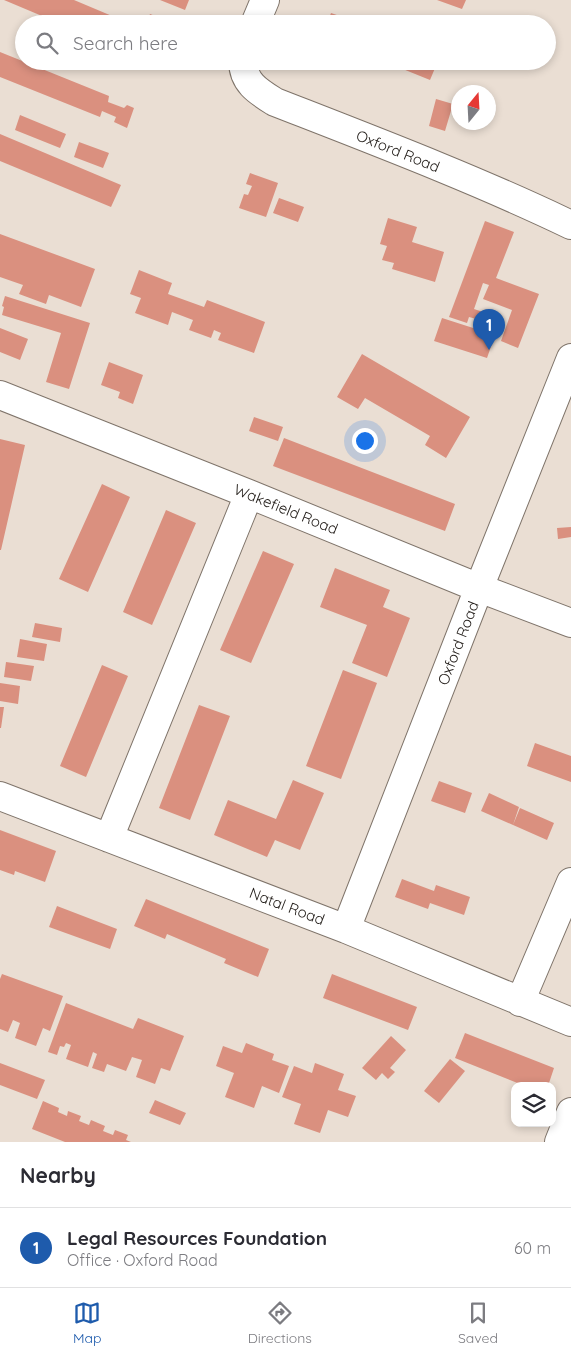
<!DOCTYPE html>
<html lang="en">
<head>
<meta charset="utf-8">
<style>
	:root { --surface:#fff; --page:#f2f2f3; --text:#2b2b33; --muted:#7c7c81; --line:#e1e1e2; --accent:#1e5bac }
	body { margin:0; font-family:Quicksand,sans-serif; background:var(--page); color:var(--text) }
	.controls { position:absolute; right:15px; bottom:15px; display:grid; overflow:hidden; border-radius:10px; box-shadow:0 2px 8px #0003 }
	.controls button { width:45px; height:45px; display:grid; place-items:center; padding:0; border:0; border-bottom:1px solid var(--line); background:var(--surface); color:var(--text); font:25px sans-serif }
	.compass { position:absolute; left:451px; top:85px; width:45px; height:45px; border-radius:50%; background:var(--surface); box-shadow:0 2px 8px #0003; rotate:18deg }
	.you { position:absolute; left:364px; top:440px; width:18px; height:18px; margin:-12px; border:4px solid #fff; border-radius:50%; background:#1a73e8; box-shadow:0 0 0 8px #1a73e833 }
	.badge { display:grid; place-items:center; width:32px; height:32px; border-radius:50%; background:var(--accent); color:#fff; font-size:16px; font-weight:700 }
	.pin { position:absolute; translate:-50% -41px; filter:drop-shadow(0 1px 2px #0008) }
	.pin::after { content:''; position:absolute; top:26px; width:18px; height:15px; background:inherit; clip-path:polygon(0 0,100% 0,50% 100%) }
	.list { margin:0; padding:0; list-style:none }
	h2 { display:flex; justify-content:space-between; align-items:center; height:65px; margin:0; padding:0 20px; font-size:21px }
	h2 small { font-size:16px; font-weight:400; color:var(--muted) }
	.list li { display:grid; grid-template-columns:32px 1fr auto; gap:15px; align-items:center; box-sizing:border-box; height:80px; padding:0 20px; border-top:1px solid var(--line) }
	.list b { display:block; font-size:19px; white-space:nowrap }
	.list p { margin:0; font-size:16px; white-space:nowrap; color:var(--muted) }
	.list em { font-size:16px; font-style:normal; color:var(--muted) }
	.icon { flex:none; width:28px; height:28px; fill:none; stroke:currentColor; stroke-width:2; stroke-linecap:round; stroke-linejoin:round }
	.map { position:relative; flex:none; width:571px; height:1142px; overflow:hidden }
	.search { position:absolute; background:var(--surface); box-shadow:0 2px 8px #0003; left:15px; right:15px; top:15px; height:55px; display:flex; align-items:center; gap:12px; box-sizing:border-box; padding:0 18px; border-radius:28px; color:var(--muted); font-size:19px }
	.sheet { height:145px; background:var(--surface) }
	nav { display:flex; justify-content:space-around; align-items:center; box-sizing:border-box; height:70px; border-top:1px solid var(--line); background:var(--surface); font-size:14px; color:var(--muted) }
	nav a { display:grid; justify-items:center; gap:2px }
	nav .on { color:var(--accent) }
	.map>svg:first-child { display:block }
	.building { fill:#da907f }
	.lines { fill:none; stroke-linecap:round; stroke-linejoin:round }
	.minor-casing { stroke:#7f746a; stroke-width:30 }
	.minor { stroke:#fff; stroke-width:28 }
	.labels { text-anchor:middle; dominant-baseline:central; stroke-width:4.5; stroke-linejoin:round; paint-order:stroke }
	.street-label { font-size:15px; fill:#26211d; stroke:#fff }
</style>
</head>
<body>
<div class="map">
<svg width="571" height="1142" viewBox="0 0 571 1142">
	<rect width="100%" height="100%" fill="#eaded3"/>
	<path class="building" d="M4,0h70l57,24h-70z
		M160,0h29l-4,10z
		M437,0h29l-4,9z
		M331,13l29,10v1h-33z
		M150,14l21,8 -1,2h-24z
		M0,52l109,44 -1,6 16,6 3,-3 7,3 -7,20 -13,-6 2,-5 -14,-6 -2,6 -100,-40z
		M383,61h55l-8,19z
		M436,99l17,5 -8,27 -16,-5z
		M20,115l46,19 -6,14 -45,-18z
		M0,134l121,51 -10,22 -111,-46z
		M79,142l30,11 -6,15 -29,-11z
		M250,173l28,10 -12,34 -27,-9 5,-14 4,1 4,-9 -6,-2z
		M279,198l25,9 -6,15 -25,-9z
		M388,218l29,9 -5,15 32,10 -9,30 -43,-13 2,-6 -12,-3 5,-14 -7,-2z
		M485,221l29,11 -18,46 43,16 -21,54 -17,-7 11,-31 -29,-11 6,-14 -6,-2 -9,26 9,3 -3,8 -11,-3 -2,6 -18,-6z
		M0,234l95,35 -14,38 -32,-12 -3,9 -27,-10 4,-9 -23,-8z
		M139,270l33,13 -4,11 36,13 3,-7 58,22 -11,31 -36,-13 3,-7 -7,-3 -3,8 -22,-8 4,-10 -21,-8 -4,13 -33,-12 6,-15 -11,-4z
		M5,296l85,27 -21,66 -23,-7 15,-49 -59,-18 2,-8 -2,-1z
		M442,318l53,17 -8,23 -53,-17z
		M0,328l28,11 -8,21 -20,-8z
		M362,354l108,63 -24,41 -21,-13 5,-9 -65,-38 -7,11 -21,-12z
		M109,362l34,13 -10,29 -15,-6 2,-6 -19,-7z
		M254,417l29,10 -5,14 -29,-10z
		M284,438l171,66 -10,27 -172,-65z
		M0,439l25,6 -24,105h-1z
		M102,484l28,13 -42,95 -29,-13z
		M166,510l30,13 -44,102 -29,-13z
		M571,527v10l-13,2 -1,-11z
		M263,551l31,13 -43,99 -31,-13z
		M335,568l55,22 -7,17 27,11 -23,59 -35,-14 15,-38 -47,-18z
		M35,623l27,5 -2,14 -28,-5z
		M20,639l27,5 -3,17 -27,-4z
		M6,662l28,4 -3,15 -27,-4z
		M102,665l26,11 -42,101 -26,-11z
		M343,670l34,13 -36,96 -35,-13z
		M0,683l20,3 -2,18 -18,-3z
		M199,705l31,11 -40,104 -31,-12z
		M0,707h4l-3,21h-1z
		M535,743l36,13v26l-44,-16z
		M293,780l31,13 -24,57 -25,-10 -8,17 -53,-22 14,-35 48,19z
		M439,781l33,12 -7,20 -34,-12z
		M489,793l30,14 -6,18 7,-17 34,15 -7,17 -66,-29z
		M0,830l56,21 -11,31 -30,-11 -1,4 -14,-5z
		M402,879l32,12 2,-6 34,12 -6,18 -34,-12 -2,6 -33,-12z
		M146,899l123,50 -11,28 -34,-14 2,-4 -59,-25 -2,5 -31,-13z
		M57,906l60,23 -7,20 -61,-22z
		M2,974l61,22 -13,35 -7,-3 -7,18 -21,-8 5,-15 -7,-3 -5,12 -8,-3v-50z
		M332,974l85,33 -9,23 -85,-32z
		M66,1003l67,26 5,-11 46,18 -14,35 -9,-3 -6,16 -19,-7 6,-17 -10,-3 -6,14 -19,-7 -3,8 -12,-4 5,-14 -4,-2 -5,15 -22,-8 5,-14 -5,-2 -2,4 -4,-1 -3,9 -9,-3z
		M465,1033l89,35 -6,18h-23l-70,-28z
		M391,1036l15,14 -16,18 5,4 -7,7 -6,-6 -6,7 -14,-12z
		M246,1043l28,11 -2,6 17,6 -10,27 -17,-7 -8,22 -29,-11 9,-24 -18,-7 7,-20 19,7z
		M450,1059l15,12 -26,32 -15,-12z
		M0,1063l45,17 -8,19 -37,-14z
		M315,1063l29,11 -6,16 18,6 -8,21 -20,-7 -8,23 -26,-9 7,-20 -19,-7 12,-31 18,7z
		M155,1100l31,13 -6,12 -31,-12z
		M43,1101l16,7 -1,4 9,4 1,-5 13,5 -2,5 10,4 2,-5 14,6 -2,5 10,4 2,-5 13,5 -2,5 5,2h-66l-33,-13z"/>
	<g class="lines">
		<g class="minor-casing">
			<path id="minor" d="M255,24l10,-24
				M243,61c0,22 16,31 32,41 100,39 200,77 296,123
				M0,395l249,99 230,94 92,35
				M0,796l346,133 225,93
				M109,838l140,-344
				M346,929l133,-341 92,-230
				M520,1002l51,-120
				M559,1142l12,-30"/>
		</g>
		<use href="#minor" class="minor"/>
	</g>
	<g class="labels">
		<g class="street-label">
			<text transform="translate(398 151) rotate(22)">Oxford Road</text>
			<text transform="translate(286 509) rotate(22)">Wakefield Road</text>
			<text transform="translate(458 643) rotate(-69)">Oxford Road</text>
			<text transform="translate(287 906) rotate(21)">Natal Road</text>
		</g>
	</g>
</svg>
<div class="controls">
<button><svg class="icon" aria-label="layers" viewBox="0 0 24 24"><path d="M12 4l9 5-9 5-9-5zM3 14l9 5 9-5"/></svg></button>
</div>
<svg class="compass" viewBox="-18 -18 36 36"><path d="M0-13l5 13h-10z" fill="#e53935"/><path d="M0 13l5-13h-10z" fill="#7c7c81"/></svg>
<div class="you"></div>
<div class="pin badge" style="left:489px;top:350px">1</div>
<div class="search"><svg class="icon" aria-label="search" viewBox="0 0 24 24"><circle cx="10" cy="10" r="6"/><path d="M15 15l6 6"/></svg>Search here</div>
</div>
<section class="sheet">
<h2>Nearby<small></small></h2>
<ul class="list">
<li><span class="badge">1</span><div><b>Legal Resources Foundation</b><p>Office · Oxford Road</p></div><em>60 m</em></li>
</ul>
</section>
<nav>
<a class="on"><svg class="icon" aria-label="map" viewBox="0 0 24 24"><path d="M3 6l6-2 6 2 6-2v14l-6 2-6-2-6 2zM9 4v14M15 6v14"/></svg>Map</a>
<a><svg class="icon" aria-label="directions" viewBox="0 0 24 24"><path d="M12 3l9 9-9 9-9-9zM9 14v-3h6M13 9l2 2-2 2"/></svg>Directions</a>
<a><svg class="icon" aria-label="saved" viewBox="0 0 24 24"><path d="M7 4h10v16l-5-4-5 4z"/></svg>Saved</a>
</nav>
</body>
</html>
